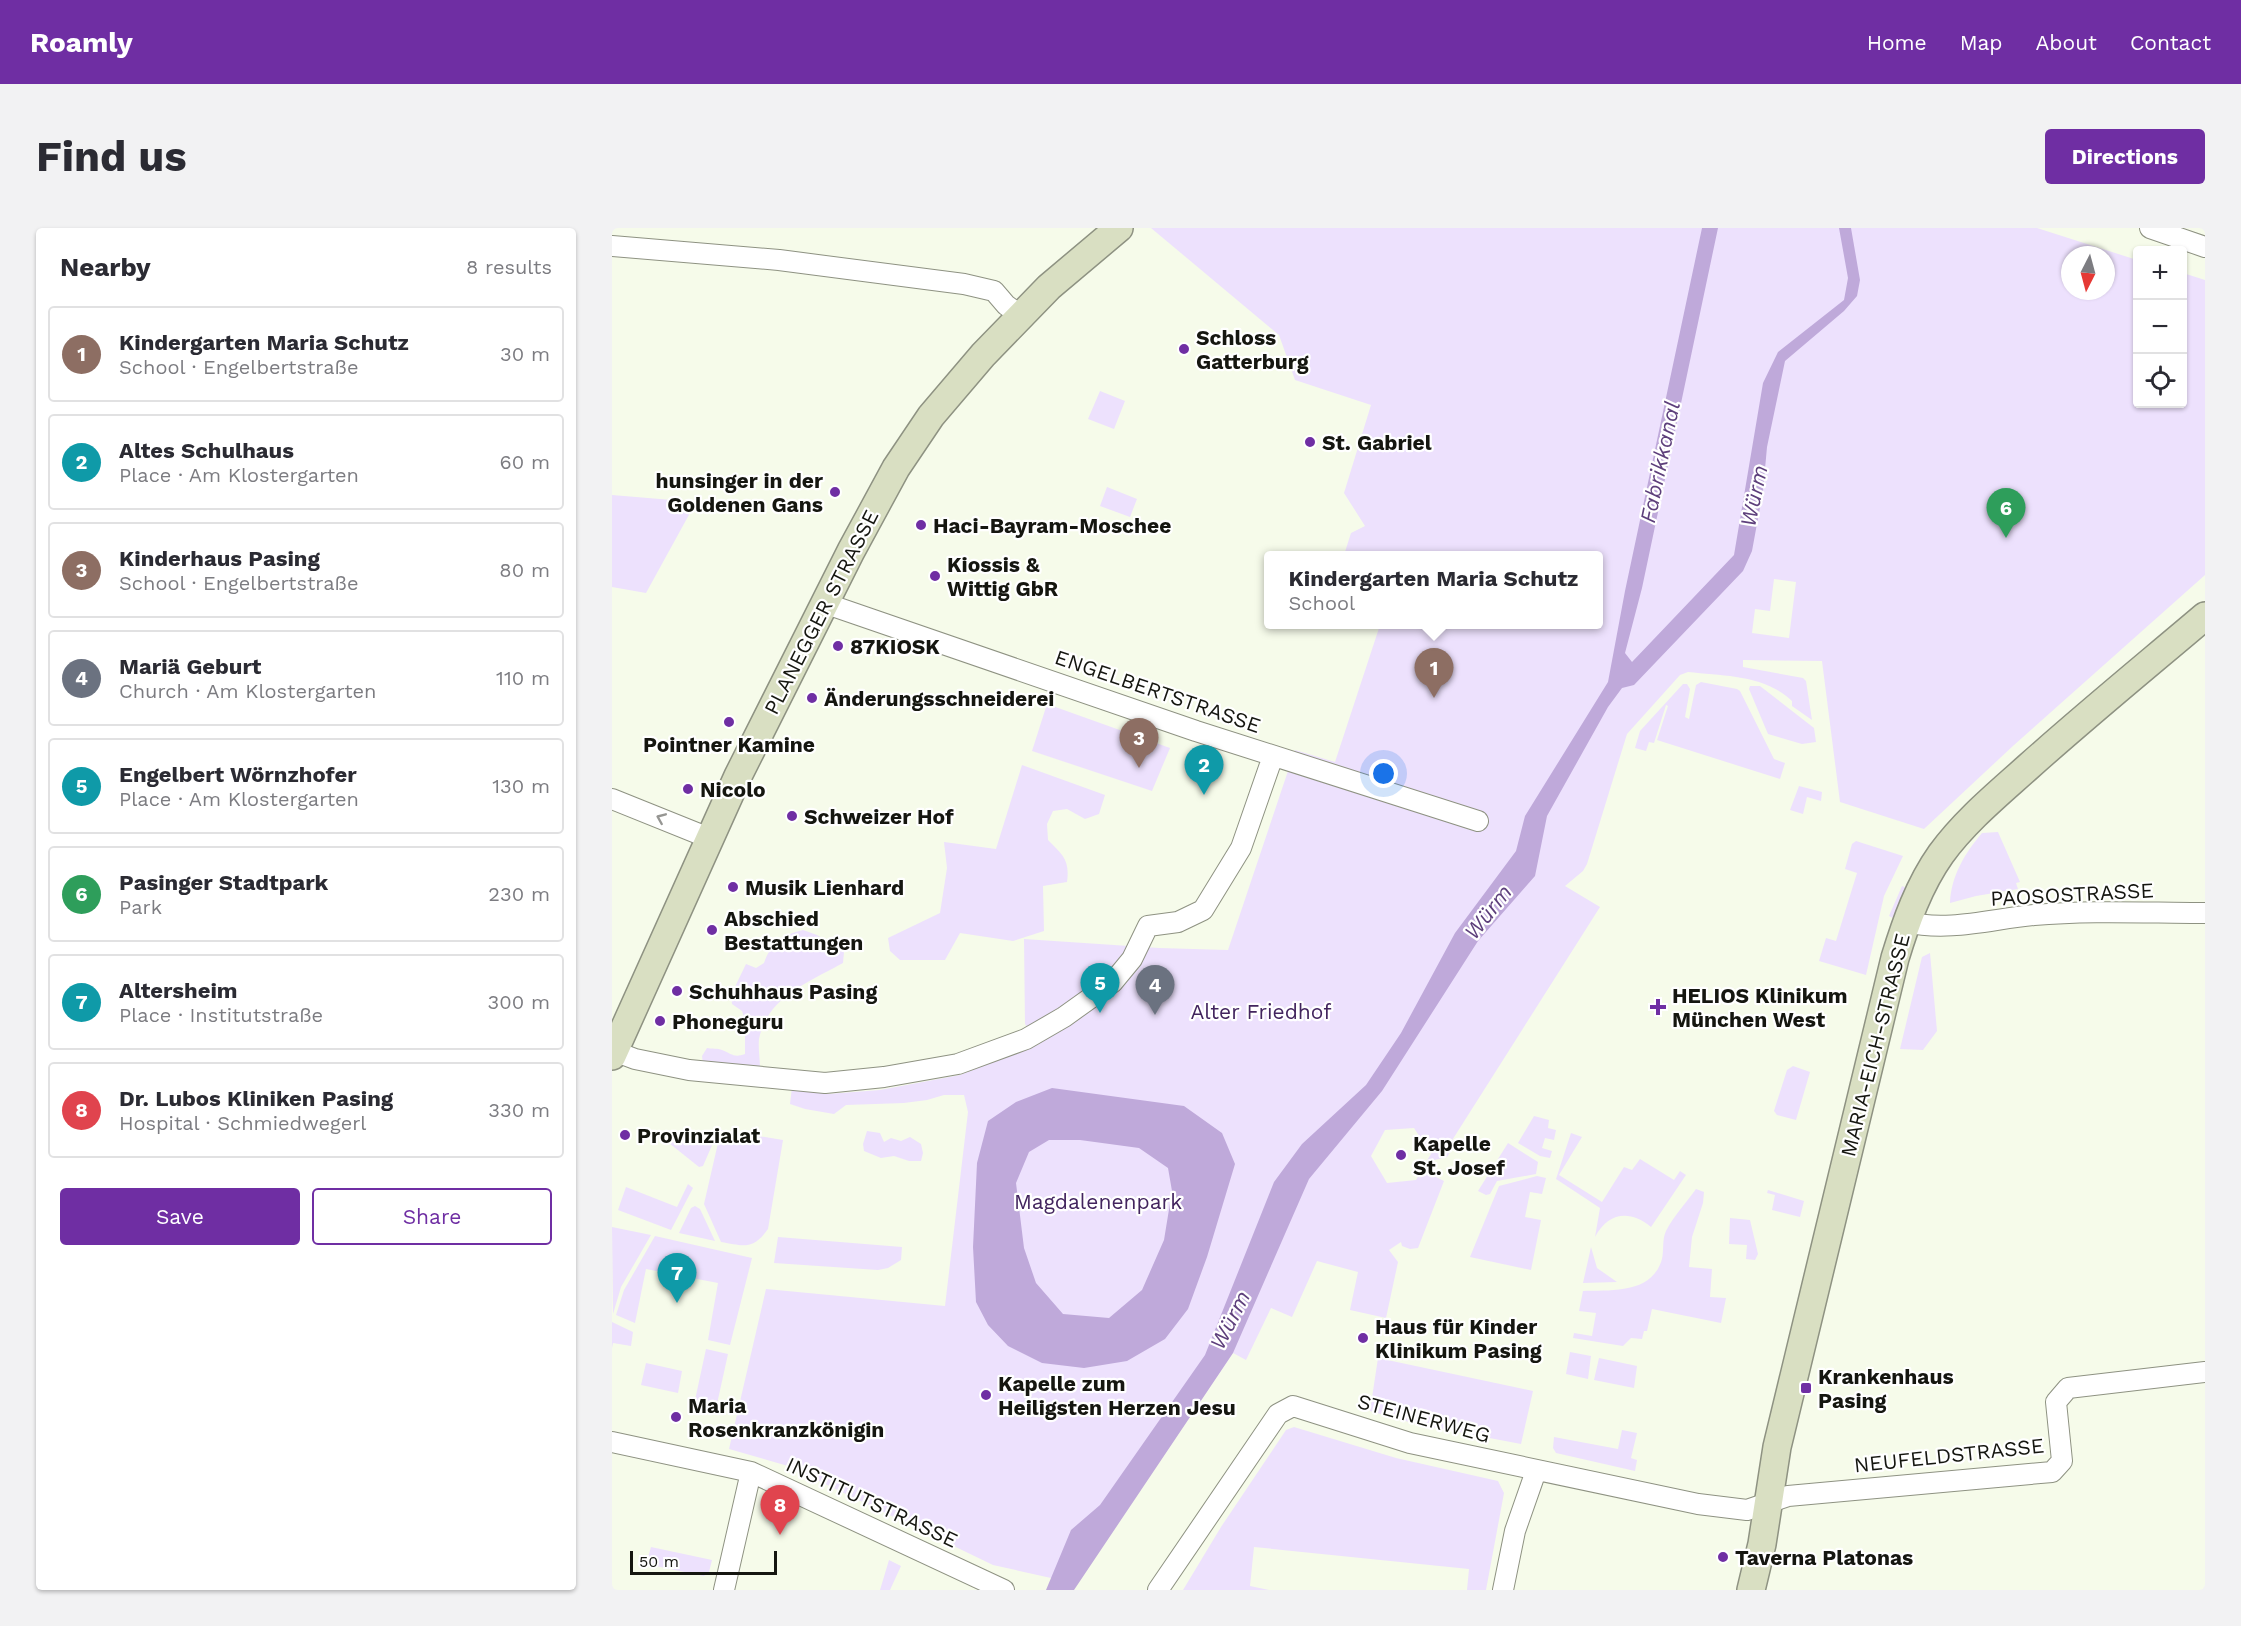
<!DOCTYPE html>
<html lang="en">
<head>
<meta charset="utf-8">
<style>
	:root { --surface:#fff; --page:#f2f2f3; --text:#2b2b33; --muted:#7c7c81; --line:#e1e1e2; --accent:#6f2ea3 }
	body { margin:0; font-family:"Work Sans",sans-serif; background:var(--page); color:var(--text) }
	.controls { position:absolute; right:18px; top:18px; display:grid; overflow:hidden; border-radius:6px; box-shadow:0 2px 4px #0004 }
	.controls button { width:54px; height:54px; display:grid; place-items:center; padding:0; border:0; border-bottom:2px solid var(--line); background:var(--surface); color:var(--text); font:30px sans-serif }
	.compass { position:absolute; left:1449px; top:18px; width:54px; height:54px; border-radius:50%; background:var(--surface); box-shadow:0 2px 4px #0004; rotate:186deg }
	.scale { position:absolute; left:18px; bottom:15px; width:147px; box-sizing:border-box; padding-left:6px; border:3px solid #151610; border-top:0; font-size:16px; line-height:21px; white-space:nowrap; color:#151610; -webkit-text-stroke:4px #fff; paint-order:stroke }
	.you { position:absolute; left:772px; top:546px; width:21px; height:21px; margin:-15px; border:4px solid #fff; border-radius:50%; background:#1a73e8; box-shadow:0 0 0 9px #1a73e833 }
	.badge { display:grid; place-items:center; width:39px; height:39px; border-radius:50%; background:var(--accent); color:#fff; font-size:20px; font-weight:700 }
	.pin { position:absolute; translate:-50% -50px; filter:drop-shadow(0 2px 3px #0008) }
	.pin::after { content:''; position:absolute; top:32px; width:21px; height:18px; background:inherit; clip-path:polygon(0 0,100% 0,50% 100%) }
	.popup { position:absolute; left:652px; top:323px; width:339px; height:78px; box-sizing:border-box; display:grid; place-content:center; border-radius:6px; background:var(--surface); filter:drop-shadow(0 2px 4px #0005); font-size:20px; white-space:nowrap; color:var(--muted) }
	.popup b { font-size:22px; color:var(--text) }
	.popup::after { content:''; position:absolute; left:50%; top:100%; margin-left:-12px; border:12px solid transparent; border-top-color:var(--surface) }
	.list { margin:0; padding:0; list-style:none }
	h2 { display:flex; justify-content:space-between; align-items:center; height:78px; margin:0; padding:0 24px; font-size:26px }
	h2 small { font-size:20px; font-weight:400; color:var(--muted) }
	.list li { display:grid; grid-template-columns:39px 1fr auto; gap:18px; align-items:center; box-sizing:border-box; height:96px; margin:0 12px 12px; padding:0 12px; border:2px solid var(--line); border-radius:6px }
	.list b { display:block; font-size:22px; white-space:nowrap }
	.list p { margin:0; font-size:20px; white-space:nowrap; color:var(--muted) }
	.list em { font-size:20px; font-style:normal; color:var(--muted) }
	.actions { display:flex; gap:12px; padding:18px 24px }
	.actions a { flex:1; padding:14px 0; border:2px solid var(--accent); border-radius:6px; text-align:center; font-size:21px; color:var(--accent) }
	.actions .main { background:var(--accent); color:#fff }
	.icon { flex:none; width:33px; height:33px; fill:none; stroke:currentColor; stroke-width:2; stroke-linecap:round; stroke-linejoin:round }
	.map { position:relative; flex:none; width:1593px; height:1362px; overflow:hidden; border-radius:6px }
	header { display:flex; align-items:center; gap:36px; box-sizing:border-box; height:84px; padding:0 30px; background:var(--accent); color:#fff }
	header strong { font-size:28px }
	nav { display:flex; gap:33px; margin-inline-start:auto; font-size:21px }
	.intro { display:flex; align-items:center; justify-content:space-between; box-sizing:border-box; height:144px; padding:0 36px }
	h1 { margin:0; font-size:42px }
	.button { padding:15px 27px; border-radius:6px; background:var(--accent); color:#fff; font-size:21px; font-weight:700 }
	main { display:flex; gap:36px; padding:0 36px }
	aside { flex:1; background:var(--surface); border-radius:6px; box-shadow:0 2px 4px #0004 }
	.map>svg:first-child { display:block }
	.green { fill:#ede1fd; fill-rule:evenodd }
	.water { fill:#bfa9da; fill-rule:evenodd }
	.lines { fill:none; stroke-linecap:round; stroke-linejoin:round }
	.street-casing { stroke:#8e9282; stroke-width:22 }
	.secondary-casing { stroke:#8e9282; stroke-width:30 }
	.street { stroke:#fff; stroke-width:20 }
	.secondary { stroke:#d9dfc2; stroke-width:27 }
	.oneway { stroke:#969693 }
	.poi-dot { fill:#6f2ea3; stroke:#fff; stroke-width:2 }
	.labels { text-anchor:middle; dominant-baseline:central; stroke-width:4.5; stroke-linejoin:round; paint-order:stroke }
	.poi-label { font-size:21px; font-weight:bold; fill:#151610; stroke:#fff; text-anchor:start }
	.street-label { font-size:21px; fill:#151610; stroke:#fff }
	.park-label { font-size:21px; fill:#42245e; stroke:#fff }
	.water-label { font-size:22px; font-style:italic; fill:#5d3f7b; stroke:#fff }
</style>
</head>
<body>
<header>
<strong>Roamly</strong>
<nav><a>Home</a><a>Map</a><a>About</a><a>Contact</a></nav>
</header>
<div class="intro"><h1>Find us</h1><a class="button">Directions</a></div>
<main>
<aside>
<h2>Nearby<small>8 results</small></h2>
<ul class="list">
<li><span class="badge" style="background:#8d6e63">1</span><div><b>Kindergarten Maria Schutz</b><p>School · Engelbertstraße</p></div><em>30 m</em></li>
<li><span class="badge" style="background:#0f9aa8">2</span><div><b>Altes Schulhaus</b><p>Place · Am Klostergarten</p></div><em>60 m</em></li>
<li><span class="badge" style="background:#8d6e63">3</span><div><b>Kinderhaus Pasing</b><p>School · Engelbertstraße</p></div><em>80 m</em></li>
<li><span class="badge" style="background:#6b7280">4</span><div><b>Mariä Geburt</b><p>Church · Am Klostergarten</p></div><em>110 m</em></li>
<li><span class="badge" style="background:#0f9aa8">5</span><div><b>Engelbert Wörnzhofer</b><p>Place · Am Klostergarten</p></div><em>130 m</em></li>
<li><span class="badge" style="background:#2e9e5b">6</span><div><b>Pasinger Stadtpark</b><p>Park</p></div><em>230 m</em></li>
<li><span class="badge" style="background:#0f9aa8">7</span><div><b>Altersheim</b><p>Place · Institutstraße</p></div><em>300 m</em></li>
<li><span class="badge" style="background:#e0444e">8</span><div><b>Dr. Lubos Kliniken Pasing</b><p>Hospital · Schmiedwegerl</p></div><em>330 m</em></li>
</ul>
<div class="actions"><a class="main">Save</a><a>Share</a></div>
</aside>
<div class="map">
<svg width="1593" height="1362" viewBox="0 0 1593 1362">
	<rect width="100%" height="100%" fill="#f6fbea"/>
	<path class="green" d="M539,0h886l100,32 1,144h44l1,-131 22,7v295l-191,170 -90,84 -84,-27 -18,-141 -79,-1v7l60,11 3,3 6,39 -20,-14v-5c-27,-26 -67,-25 -104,-29l-8,3 -53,59 -40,130 -4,7 -18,15 35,21 -149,235 4,3 -8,12 -21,5 5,-8 -17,-26 -29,2 -14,26 16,27 29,-3 6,-10 22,11 -26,67 -8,1 -8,-3 -1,-4 -12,8 9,12 -12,56 -36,-8 8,-38 -41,-11 -25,56 -21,-9 -25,52 -13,-7 -155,229 -27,-4 -58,-13 -205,-99 -59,-17 37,-160 179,17 23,-194 -4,-17h-20l-17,5 -23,3 -58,2 -12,9 -29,-5 -15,-5 2,-17 36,7 52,-4 80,-15 79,-31 -14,-20 -1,-85 135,9 69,2 67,-200 40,12 45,-137 219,-1v-68l-255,-1 7,-22 14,-7 -21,-33 27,-88 -76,-25 -16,-45zM1458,27h36v36h-36zM1162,351l22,3 -7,56 -37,-5 3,-24 15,2z
		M488,163l25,10 -11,28 -26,-10z
		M495,259l30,12 -7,18 -30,-11z
		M0,267l84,7 -50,91 -34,-6z
		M1089,454l36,7 3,2 34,68 11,4 -5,16 -123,-39 11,-34 -2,-1 -12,38 -5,-1 -3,9 -11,-3 5,-17 43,-47h4l3,5 -5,28 4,2 7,-34z
		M1138,458h10l54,42 2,14 -14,2 -34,-10 -19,-45z
		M435,476l123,44 -18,43 -120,-40z
		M410,537l83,30 -6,19 -14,5 -18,-10 -14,2 -6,13 1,16c15,15 22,20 19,42l-24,4 1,45 -31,10 -53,-8 -15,27h-45l-10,-9 -2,-13 52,-25 7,-45 -3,-26 52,7z
		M1187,558l23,6 -1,9 -14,-4 -4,17 -13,-4z
		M1386,604l22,50 -4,1 2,6 -42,7 -26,7c1,-27 15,-50 32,-70z
		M1244,613l47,15 -19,40 -18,79 -47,-14 7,-23 10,3 21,-68 -12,-4 7,-25z
		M1290,658l7,3 -14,30 -6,-3z
		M191,702l14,5 27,17 -1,11c-34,19 -76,34 -84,76 -1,9 1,20 1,29l-57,-4 -1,-8 5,-8c4,1 11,0 15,2 10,4 12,8 23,4v-34l-3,-9 -10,-7 -1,-9 15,-31 10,4 8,-5c7,-20 18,-28 39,-33z
		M1318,725l7,78 -14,19 -23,-1 22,-92z
		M1181,838l17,6 -14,48 -19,-5 -3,-4 13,-41z
		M922,888l15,4 -1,8 8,2 -2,10 -9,-2 -3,10 10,3 -2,7 -10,-2 -22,-13z
		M56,902l45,13 -10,23 -4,1 -30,-24 -2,-4z
		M109,902l62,10 -15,89c-15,21 -24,17 -47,13l-17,-38z
		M255,903l13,2 4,9 7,-4 10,3 9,-4 11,7 2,9 -2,8h-12l-15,-5 -13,2 -17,-7 -1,-7z
		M959,905l11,4 -23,38 43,27 22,-35 8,3 8,-11 34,21 6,-9 6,4 -35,52c-22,-18 -43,-14 -56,10l5,-29 -44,-29z
		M896,915l30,19 -2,12 -39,7 -7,13 -4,1 -8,-4z
		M925,948l9,2 -4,16 -12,-2 -5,25 16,3 -10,50 -61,-13 29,-71z
		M76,956l5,4 -22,42 -53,-20 8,-23 51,20z
		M1084,961l8,3 -1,11 -11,34 -3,30 23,2 -2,28 16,1 -5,25 -69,-14 -5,22h-3l-2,8 -11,-1 -8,8 -50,-8 1,-5 18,3 4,-23 -17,-2 4,-20c29,-1 69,3 79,-32 2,-9 0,-20 4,-28 7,-14 20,-28 30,-42z
		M1156,962l36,11 -4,16 -28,-7 3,-15 -8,-2z
		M83,978l5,3 15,32 -36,-8 12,-25z
		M1118,990l20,2 8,34 -3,6 -9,-1 1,-14 -18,-1z
		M0,999l39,8 -30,52 -8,27z
		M43,1008l97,22 -22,87 -22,-5 10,-57 -72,-14 -11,54 -19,-8 8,-25z
		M166,1009l124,10 -1,13 -13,8 -10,2 -104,-7z
		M979,1019l6,21 20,14 -34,1z
		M0,1094l21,10 -2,14 -18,-3 -1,5z
		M94,1121l22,5 -11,50 -22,-4z
		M958,1124l21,4 -3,23 -22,-5z
		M766,1130l155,33 -12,53 -105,-20 -46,-13z
		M987,1130l38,8 -3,22 -40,-8z
		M34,1135l36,8 -4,22 -37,-8z
		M682,1199l102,31 102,23 6,12 -18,97h-19l2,-21 -215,-22 -4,39 19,4h-86l38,-63 65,-97z
		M1010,1202l15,3 -6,25 6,2 -2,11 -79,-18 -3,-5 1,-11 64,12z
		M39,1319l61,13 -3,12 -5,4 -58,-12z
		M277,1332l12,6 -11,24h-10z"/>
	<path class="water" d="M1090,0h16l-76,360 -17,65 7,9 102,-107 29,-172 15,-31 66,-52 4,-22 -9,-50h12l9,52 -3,16 -13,15 -59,50 -18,86 -4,44 -11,60 -9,20 -109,114 -12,3 -14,19 -61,109 -12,60 -57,65 -96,150 -73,88 -76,174 -159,237h-28l25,-60 29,-25 105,-150 69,-173 28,-38 64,-59 35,-52 54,-100 61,-82 9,-35 83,-134 17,-91z
		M440,860l132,18 38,27 13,31 -28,93 -19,52 -23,30 -38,22 -43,7 -42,-5 -34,-17 -20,-21 -12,-23 -3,-55 4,-84 11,-42 28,-19zM437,912h31l59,8 29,20 4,23 -8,49 -22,50 -33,28 -46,-4 -27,-31 -12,-35 -8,-65 13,-31z"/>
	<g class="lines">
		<g class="street-casing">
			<path id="street" d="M1538,0l55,19
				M0,18l167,14 185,24 30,7 12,14 14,10
				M212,375l372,128 282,90
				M0,571l97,39
				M1294,694c43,10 85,-3 128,-7 57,-5 114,-2 171,-2
				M2,823l21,8 54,11 136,13 59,-6 74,-13 68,-25 38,-22 49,-35 19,-23 16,-33 30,-4 25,-12 38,-62 32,-92
				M0,1214l139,30 253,118
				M112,1362l27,-118
				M546,1362l120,-176 15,-8 117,37 288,61 49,6 41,-14 264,-24 10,-11 -6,-59 12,-14 137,-16
				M891,1362l12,-59 21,-60"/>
		</g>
		<g class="secondary-casing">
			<path id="secondary" d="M0,828l126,-280 113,-225 45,-83 35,-52 52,-61 66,-68 70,-59
				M1139,1362l11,-46 15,-97 118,-489c11,-36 24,-73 46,-104 24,-33 57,-60 87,-87 58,-52 118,-101 177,-151"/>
		</g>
		<use href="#street" class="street"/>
		<use href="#secondary" class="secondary"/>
	</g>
	<defs><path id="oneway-chevron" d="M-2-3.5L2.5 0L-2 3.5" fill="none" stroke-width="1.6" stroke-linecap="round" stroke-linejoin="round" transform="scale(1.5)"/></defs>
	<use class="oneway" href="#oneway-chevron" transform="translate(49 590) rotate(-157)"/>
	<g class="poi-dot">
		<circle cx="572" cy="121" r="6"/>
		<circle cx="698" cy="214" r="6"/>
		<circle cx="223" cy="264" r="6"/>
		<circle cx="309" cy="297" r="6"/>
		<circle cx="323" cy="348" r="6"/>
		<circle cx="226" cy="418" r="6"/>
		<circle cx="200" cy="470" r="6"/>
		<circle cx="117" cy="494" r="6"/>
		<circle cx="76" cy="561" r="6"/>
		<circle cx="180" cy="588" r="6"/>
		<circle cx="121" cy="659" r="6"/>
		<circle cx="100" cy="702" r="6"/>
		<circle cx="65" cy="763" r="6"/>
		<path d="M1043 770h6v6h6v6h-6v6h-6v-6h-6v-6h6z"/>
		<circle cx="48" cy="793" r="6"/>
		<circle cx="13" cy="907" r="6"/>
		<circle cx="789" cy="927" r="6"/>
		<circle cx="751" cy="1110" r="6"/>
		<rect x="1188" y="1154" width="12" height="12" rx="3"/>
		<circle cx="374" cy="1167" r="6"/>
		<circle cx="64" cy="1189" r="6"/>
		<circle cx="1111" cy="1329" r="6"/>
	</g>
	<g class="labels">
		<g class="poi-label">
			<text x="584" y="109">Schloss<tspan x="584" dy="24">Gatterburg</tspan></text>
			<text x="710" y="214">St. Gabriel</text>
			<text x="211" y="252" text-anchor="end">hunsinger in der<tspan x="211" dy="24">Goldenen Gans</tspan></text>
			<text x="321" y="297">Haci-Bayram-Moschee</text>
			<text x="335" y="336">Kiossis &amp;<tspan x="335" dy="24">Wittig GbR</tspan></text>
			<text x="238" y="418">87KIOSK</text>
			<text x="212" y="470">Änderungsschneiderei</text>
			<text x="117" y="516" text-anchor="middle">Pointner Kamine</text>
			<text x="88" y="561">Nicolo</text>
			<text x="192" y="588">Schweizer Hof</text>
			<text x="133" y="659">Musik Lienhard</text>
			<text x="112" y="690">Abschied<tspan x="112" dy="24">Bestattungen</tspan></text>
			<text x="77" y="763">Schuhhaus Pasing</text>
			<text x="1060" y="767">HELIOS Klinikum<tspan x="1060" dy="24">München West</tspan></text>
			<text x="60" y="793">Phoneguru</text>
			<text x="25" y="907">Provinzialat</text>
			<text x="801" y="915">Kapelle<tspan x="801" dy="24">St. Josef</tspan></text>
			<text x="763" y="1098">Haus für Kinder<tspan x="763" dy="24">Klinikum Pasing</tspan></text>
			<text x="1206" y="1148">Krankenhaus<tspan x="1206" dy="24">Pasing</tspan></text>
			<text x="386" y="1155">Kapelle zum<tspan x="386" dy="24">Heiligsten Herzen Jesu</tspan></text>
			<text x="76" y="1177">Maria<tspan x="76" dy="24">Rosenkranzkönigin</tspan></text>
			<text x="1123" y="1329">Taverna Platonas</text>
		</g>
		<g class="street-label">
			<text transform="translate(209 384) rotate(-63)">PLANEGGER STRASSE</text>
			<text transform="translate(546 463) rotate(19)">ENGELBERTSTRASSE</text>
			<text transform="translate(1460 666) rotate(-3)">PAOSOSTRASSE</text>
			<text transform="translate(1263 817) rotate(-76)">MARIA-EICH-STRASSE</text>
			<text transform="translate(812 1190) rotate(15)">STEINERWEG</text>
			<text transform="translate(1337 1227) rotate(-6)">NEUFELDSTRASSE</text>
			<text transform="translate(260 1274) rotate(25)">INSTITUTSTRASSE</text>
		</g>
		<g class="park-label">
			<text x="649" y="783">Alter Friedhof</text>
			<text x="486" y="973">Magdalenenpark</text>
		</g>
		<g class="water-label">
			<text transform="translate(1048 234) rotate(-78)">Fabrikkanal</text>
			<text transform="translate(1142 268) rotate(-78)">Würm</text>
			<text transform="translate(876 684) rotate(-52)">Würm</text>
			<text transform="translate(618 1092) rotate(-63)">Würm</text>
		</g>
	</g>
</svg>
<div class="controls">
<button>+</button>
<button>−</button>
<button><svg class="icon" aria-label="locate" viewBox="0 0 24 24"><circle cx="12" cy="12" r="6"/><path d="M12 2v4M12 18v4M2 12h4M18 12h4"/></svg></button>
</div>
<svg class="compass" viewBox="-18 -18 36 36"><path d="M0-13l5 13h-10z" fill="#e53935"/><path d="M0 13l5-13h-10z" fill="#7c7c81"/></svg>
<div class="scale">50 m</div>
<div class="you"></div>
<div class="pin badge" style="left:822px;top:470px;background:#8d6e63">1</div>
<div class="popup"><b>Kindergarten Maria Schutz</b>School</div>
<div class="pin badge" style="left:592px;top:567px;background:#0f9aa8">2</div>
<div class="pin badge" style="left:527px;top:540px;background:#8d6e63">3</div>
<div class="pin badge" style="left:543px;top:787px;background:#6b7280">4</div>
<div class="pin badge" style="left:488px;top:785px;background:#0f9aa8">5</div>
<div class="pin badge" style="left:1394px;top:310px;background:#2e9e5b">6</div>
<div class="pin badge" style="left:65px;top:1075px;background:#0f9aa8">7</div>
<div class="pin badge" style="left:168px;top:1307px;background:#e0444e">8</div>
</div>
</main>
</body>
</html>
